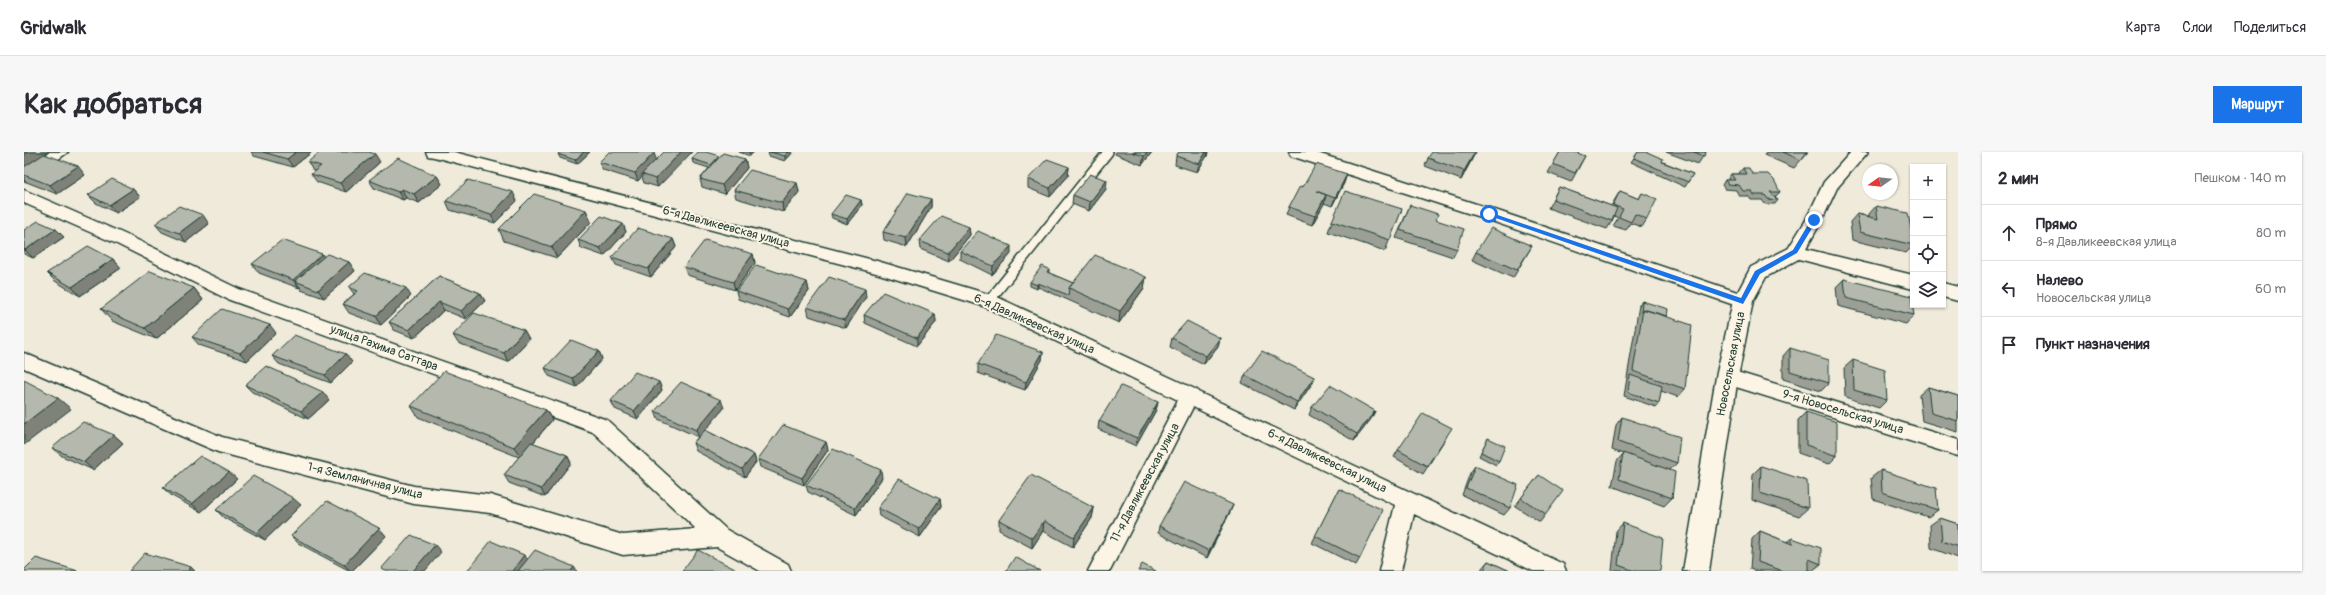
<!DOCTYPE html>
<html lang="ru">
<head>
<meta charset="utf-8">
<style>
	:root { --surface:#fff; --page:#f7f7f7; --text:#2b2b33; --muted:#7c7c81; --line:#e1e1e2; --accent:#1a73e8 }
	body { margin:0; font-family:Pangolin,sans-serif; background:var(--page); color:var(--text) }
	.controls { position:absolute; right:12px; top:12px; display:grid; overflow:hidden; border-radius:0px; box-shadow:0 1px 3px #0004 }
	.controls button { width:36px; height:36px; display:grid; place-items:center; padding:0; border:0; border-bottom:1px solid var(--line); background:var(--surface); color:var(--text); font:20px sans-serif }
	.compass { position:absolute; left:1838px; top:12px; width:36px; height:36px; border-radius:50%; background:var(--surface); box-shadow:0 1px 3px #0004; rotate:256deg }
	.stop { position:absolute; width:12px; height:12px; margin:-9px; border:3px solid #1a73e8; border-radius:50%; background:#fff }
	.stop.end { background:#1a73e8; border-color:#fff; box-shadow:0 1px 4px #0008 }
	.list { margin:0; padding:0; list-style:none }
	h2 { display:flex; justify-content:space-between; align-items:center; height:52px; margin:0; padding:0 16px; font-size:17px }
	h2 small { font-size:13px; font-weight:400; color:var(--muted) }
	.list li { display:grid; grid-template-columns:26px 1fr auto; gap:12px; align-items:center; box-sizing:border-box; height:56px; padding:0 16px; border-top:1px solid var(--line) }
	.list b { display:block; font-size:15px; white-space:nowrap }
	.list p { margin:0; font-size:13px; white-space:nowrap; color:var(--muted) }
	.list em { font-size:13px; font-style:normal; color:var(--muted) }
	.icon { flex:none; width:22px; height:22px; fill:none; stroke:currentColor; stroke-width:2; stroke-linecap:round; stroke-linejoin:round }
	.map { position:relative; flex:none; width:1934px; height:419px; overflow:hidden; border-radius:0px }
	header { display:flex; align-items:center; gap:24px; box-sizing:border-box; height:56px; padding:0 20px; background:var(--surface); border-bottom:1px solid var(--line) }
	header strong { font-size:19px }
	nav { display:flex; gap:22px; margin-inline-start:auto; font-size:14px }
	.intro { display:flex; align-items:center; justify-content:space-between; box-sizing:border-box; height:96px; padding:0 24px }
	h1 { margin:0; font-size:28px }
	.button { padding:10px 18px; border-radius:0px; background:var(--accent); color:#fff; font-size:14px; font-weight:700 }
	main { display:flex; gap:24px; padding:0 24px }
	aside { flex:1; background:var(--surface); border-radius:0px; box-shadow:0 1px 3px #0004 }
	.map>svg:first-child { display:block }
	.lines { fill:none; stroke-linecap:round; stroke-linejoin:round }
	.service-casing { stroke:#1f3d34; stroke-width:12 }
	.minor-casing { stroke:#1f3d34; stroke-width:3 }
	.tertiary-casing { stroke:#1f3d34; stroke-width:3 }
	.service { stroke:#fcf5e5; stroke-width:9 }
	.minor { fill:#fcf5e5; fill-rule:evenodd }
	.tertiary { fill:#fcf5e5; fill-rule:evenodd }
	.wall { fill:#9c9f95; stroke:#1f3d34 }
	.shaded-wall { fill:#7f8279; stroke:#1f3d34 }
	.building { fill:#b5b9ad; stroke:#1f3d34 }
	.route { fill:#1a73e8 }
	.labels { text-anchor:middle; dominant-baseline:central; stroke-width:4; stroke-linejoin:round; paint-order:stroke }
	.street-label { font-size:12px; fill:#1f3d34; stroke:#fcf5e5 }
</style>
</head>
<body>
<header>
<strong>Gridwalk</strong>
<nav><a>Карта</a><a>Слои</a><a>Поделиться</a></nav>
</header>
<div class="intro"><h1>Как добраться</h1><a class="button">Маршрут</a></div>
<main>
<div class="map">
<svg width="1934" height="419" viewBox="0 0 1934 419">
	<rect width="100%" height="100%" fill="#efeada"/>
	<filter id="ink" filterUnits="userSpaceOnUse"><feTurbulence type="fractalNoise" baseFrequency=".025" numOctaves="2"/><feDisplacementMap in="SourceGraphic" scale="8" xChannelSelector="R" yChannelSelector="G"/><feConvolveMatrix kernelMatrix="1 2 1 2 8 2 1 2 1" color-interpolation-filters="sRGB"/></filter>
	<g filter="url(#ink)">
		<g class="lines">
			<g class="service-casing">
				<path id="service" d="M965,149l119,-149"/>
			</g>
			<g class="minor-casing">
				<path id="minor" d="M25,0h19l-38,28 -6,1v-13z
					M402,0h28l423,109 118,35 202,94 1,2 365,172 3,7h-33l-119,-57 -13,57h-22l16,-66 -202,-98 -83,164h-22l90,-171 -195,-94 -107,-33 -442,-116 -6,-1z
					M1265,0h25l181,58 254,86 3,5 -3,5 -6,2 -6,-2 -254,-88 -192,-62z
					M1827,0h17l-31,36 -15,32 -16,29 107,26v14l-118,-31 -6,-2 -3,-4 20,-32 18,-38z
					M0,38l105,46 110,53 368,131 120,110 61,34 3,7h-31l-43,-24 -94,8 -133,-42 -76,-9 -196,-52 -194,-84v-15l198,84 192,49 76,9 133,40 73,-6 -103,-97 -366,-133 -110,-55 -93,-41z
					M1919,131l15,4v14l-15,-4z
					M1703,217l231,71v16l-238,-74 -3,-5 3,-5z"/>
			</g>
			<g class="tertiary-casing">
				<path id="tertiary" d="M1771,93l7,2 3,5 -3,5 -36,20 -13,24 -15,76 -29,194h-26l33,-194 17,-76 18,-34z"/>
			</g>
			<use href="#service" class="service"/>
			<use href="#minor" class="minor"/>
			<use href="#tertiary" class="tertiary"/>
		</g>
		<path class="wall" d="M0,0h25l-4,2 40,21 -28,19 -33,-13z
			M227,0h61l-19,15 -39,-11z
			M566,0l-13,12 -17,-6 -2,-4z
			M626,0l8,35 -14,-4 -2,-6 -4,4 -35,-11 -4,-8z
			M715,0h15l-4,4z
			M744,0h25l-8,9 -16,-5z
			M1092,0h36l-10,13 -27,-11z
			M1155,0h29l-1,4 -10,16 -22,-7 1,-9z
			M1536,0l25,4 -14,26 -23,-9z
			M1614,0l55,22 -8,13 -54,-25z
			M1642,0h40l-8,12z
			M1742,0h42l-14,16 -30,-13z
			M1404,6l44,1 -11,21 -36,-14z
			M668,7h53l2,9 -22,26 -23,-7 -2,-8 9,-11 -16,-5z
			M284,10h72l-34,30 -29,-10 -6,-8 4,-3h-2z
			M1045,15l-1,9 -18,21 -22,-9v-9z
			M1719,16l9,6 28,18 -4,4h-1l3,4 -3,4h-10l-3,-4h-11l-3,-4h-9l-3,-6 -11,-1 -3,-4 3,-5h4l-1,-2 3,-4h9l-1,-1z
			M1323,22l-3,9 -12,23 -8,-3 -12,22 -26,-10 3,-8 14,-20z
			M413,24l5,8 -23,19 -13,-5 -3,2 -29,-12 -5,-8z
			M773,31l2,9 -16,20 -47,-14 -2,-8z
			M1535,35l52,19 9,-15 19,8 3,-6 5,26 -5,8 -12,-4 -4,7 -13,-4 5,-8 -4,-2 -2,5 -5,8 -59,-21z
			M109,37l7,8 -24,16 -20,-10 -8,-8z
			M1082,37l-17,22 -17,-7 1,-9z
			M907,47v8l-24,40 -23,-7 -1,-8z
			M837,48l1,5 -15,19 -15,-6 -1,-4z
			M422,49h71l-22,22 -45,-13z
			M1386,53l26,15 21,29 -4,8 -57,-19z
			M1852,54l37,34v6l-7,7 -54,-13 -2,-18 7,-8 12,2v-2z
			M1378,57l-17,42 -57,-19 4,-11z
			M562,58l5,12 -34,36 -53,-17 -5,-12z
			M131,72h54l-23,18 -24,-10z
			M599,72l3,8 -22,24 -23,-8 -3,-8z
			M945,75l1,8 -21,26 -29,-12 -1,-8z
			M32,77l8,8 -31,21 -9,-4v-24z
			M649,87l3,8 -25,30 -35,-12 -4,-8z
			M1508,94l-19,32 -41,-18 4,-8z
			M936,99l51,3 -19,21 -32,-16z
			M298,102l2,3 25,5 6,9 -31,27 -23,-8 -1,-3 -1,1 -40,-15 -7,-9z
			M729,102l2,9 -20,27 -48,-15 -3,-8z
			M89,107l8,9 -41,28 -25,-15 -8,-8z
			M1025,117v4l24,10 73,-6 -2,11 -25,35 -51,-23 -30,-13 -1,2 -7,-3v-4z
			M415,124l41,17 5,8 -19,18 -22,-9 -30,28 -20,-8 -5,-8z
			M1820,127l70,36 -8,9 -68,-18 -2,-19z
			M783,130l2,9 -19,26 -52,-18 -2,-8z
			M325,135l62,9 -30,29 -32,-12 -6,-9 11,-10z
			M170,136l9,12 -47,39 -44,-18 -11,-12z
			M842,145l-20,31 -37,-12 -2,-9z
			M1618,149l25,15 18,73 -7,8 -17,-6 -2,12 -3,4 -32,-11 15,-91z
			M911,162l1,8 -19,24 -52,-23 -1,-8z
			M500,178l5,9 -21,23 -50,-19 -5,-8z
			M252,181l-29,28 -48,-16 -7,-8z
			M1148,186h48l-2,8 -14,18 -34,-17z
			M1766,196l39,35 -8,8 -38,-12v-23z
			M575,199l3,8 -25,28 -28,-11 -4,-8z
			M1019,200l-1,8 -17,30 -47,-17v-9z
			M248,204l80,6 -21,21 -52,-19z
			M1829,208l34,40 -8,8 -34,-11 -1,-29z
			M1221,223l69,2 -3,8 -17,25 -52,-27z
			M635,230l3,8 -24,29 -23,-10 -4,-8z
			M221,233l84,15 -21,19 -56,-27z
			M1904,235l30,9v36l-36,-11 -3,-26z
			M1134,250l-2,8 -20,36 -38,-17 1,-8z
			M387,254l135,4 6,10 -19,23 34,12 4,8 -26,34 -36,-14 -5,-8 15,-18 -101,-40z
			M1288,255l63,4 -4,8 -17,22 -45,-26z
			M700,256l-19,22 49,25 2,7 -11,15 -49,-26 -3,-8 5,-6 -40,-18 -3,-8z
			M1782,260l31,44 -8,8 -31,-11v-33z
			M1598,265l55,46 -7,7 2,28 -8,8 -52,-20 5,-25 6,-7 -11,-4 4,-25z
			M90,283l9,8 -30,27 -31,-14 -10,-8z
			M1423,284l-24,38 -29,-17 4,-7z
			M1464,286l11,23 -3,4 -17,-9z
			M802,290l2,8 -24,35 -44,-18 -2,-8z
			M1451,314l35,42 -6,7 -42,-20 8,-22z
			M1737,314l47,42 -9,8 -47,-16 1,-26z
			M1857,318l57,40 -10,7 -55,-18 -2,-21z
			M1515,323l7,39 -6,8 -25,-16z
			M858,326l-26,37 -48,-23 -2,-7z
			M213,327l-36,33 -29,-16 -9,-8z
			M1315,337l21,69 -4,7 -44,-22z
			M916,347l1,8 -21,30 -41,-21 -1,-8z
			M277,353l-36,35 -41,-22 -8,-8z
			M1209,353l-3,7 -23,46 -49,-25 1,-7z
			M1070,356l-2,10 -19,29 -30,-16 -11,17 -33,-18v-10z
			M1916,366l18,6v34l-27,-10 -1,-23z
			M1599,371l37,48h-48l4,-40z
			M355,376l7,8 -34,35h-2l-52,-28 -7,-7z
			M1736,379l27,11 5,-4 29,26 -9,7 -3,-1v1h-53l-6,-2 2,-30z
			M1464,409l22,10h-29l1,-3z"/>
		<path class="shaded-wall" d="M4,0h21l-25,16v-13z
			M272,0h16l-19,15 -6,-8z
			M560,0h6l-13,12 -2,-4z
			M657,0h11l-34,35 -3,-8z
			M725,0h5l-4,4z
			M764,0h5l-8,9v-5z
			M1123,0h5l-10,13 2,-9z
			M1182,0h2l-1,4 -10,16 2,-8z
			M1452,0l-4,7 -11,21 3,-9z
			M630,1l3,9 -15,12v3l-4,4 -3,-8z
			M351,2l5,8 -34,30 -6,-9z
			M721,7l2,9 -22,26 -3,-9z
			M54,14l7,9 -28,19 -7,-9z
			M1045,15l-1,9 -18,21v-9z
			M1323,22l-3,9 -12,23 3,-8z
			M413,24l5,8 -23,19 -5,-9z
			M1083,28l-1,9 -17,22 1,-9z
			M773,31l2,9 -16,20 -1,-9z
			M109,37l7,8 -24,16 -7,-8z
			M378,37l4,9 -3,2 -5,-8z
			M489,40l4,9 -22,22 -4,-8z
			M1302,43l-2,9 -12,21 3,-9z
			M907,47v8l-24,40 -1,-9z
			M837,48l1,5 -15,19v-5z
			M562,58l5,12 -34,36 -5,-11z
			M179,63l6,9 -23,18 -7,-9z
			M599,72l3,8 -22,24 -4,-8z
			M945,75l1,8 -21,26 -1,-9z
			M32,77l8,8 -31,21 -8,-8z
			M649,87l3,8 -25,30 -3,-8z
			M987,94v8l-19,21 1,-9z
			M298,102l6,9 -33,18 5,6 -1,1 -6,-8z
			M729,102l2,9 -20,27 -2,-8z
			M89,107l8,9 -41,28 -8,-9z
			M325,110l6,9 -31,27 -6,-8z
			M1122,125l-2,11 -25,35 1,-12z
			M783,130l2,9 -19,26 -2,-8z
			M1014,131v4l-1,2v-4z
			M170,136l9,12 -47,39 -11,-11z
			M382,136l5,8 -30,29 -5,-9z
			M841,137l1,8 -20,31 -2,-8z
			M456,141l5,8 -19,18 -5,-8z
			M415,150l5,8 -30,28 -5,-8z
			M911,162l1,8 -19,24v-8z
			M246,173l6,8 -29,28 -7,-8z
			M500,178l5,9 -21,23 -4,-9z
			M1196,186l-2,8 -14,18 2,-8z
			M575,199l3,8 -25,28 -4,-8z
			M1019,200l-1,8 -17,30 1,-8z
			M322,202l6,8 -21,21 -6,-8z
			M1290,225l-3,8 -17,25 3,-8z
			M635,230l3,8 -24,29 -4,-8z
			M299,240l6,8 -21,19 -7,-8z
			M34,246l13,11 -47,36v-21z
			M697,248l3,8 -25,30 -3,-8z
			M1134,250l-2,8 -20,36 1,-8z
			M522,258l6,10 -31,37 -7,-10z
			M1351,259l-4,8 -17,22 3,-7z
			M90,283l9,8 -30,27 -9,-8z
			M802,290l2,8 -24,35 -2,-7z
			M543,303l4,8 -26,34 -4,-8z
			M730,303l2,7 -11,15 -3,-8z
			M857,318l1,8 -26,37 -1,-7z
			M205,320l8,7 -36,33 -9,-8z
			M269,346l8,7 -36,35 -8,-7z
			M916,347l1,8 -21,30 -1,-8z
			M1209,353l-3,7 -23,46 2,-7z
			M1070,356l-2,10 -19,29 1,-10z
			M1020,369l-1,10 -11,17v-10z
			M355,376l7,8 -34,35h-1l-7,-6z
			M411,393l6,7 -16,19h-12z
			M500,403l6,7 -7,9h-11z
			M167,415l4,4h-7z
			M550,415l3,4h-6z"/>
		<path class="building" d="M0,0h4l-4,3z
			M239,0h33l-9,7z
			M296,0h49l6,2 -35,29 -29,-9 10,-8 -13,-4z
			M536,0h24l-9,8 -17,-6z
			M585,0h41l4,1 -19,20 -36,-11z
			M640,0h17l-26,27 -13,-5z
			M674,0h8l13,4 -8,9 -19,-6z
			M746,0h18l-3,4z
			M1108,0h15l-3,4z
			M1155,0h27l-7,12 -23,-8z
			M1408,0h43l-11,19 -36,-13z
			M1536,0h15l10,4 -10,17 -22,-9z
			M1614,0h9l16,7 -1,3 31,12 -5,8 -54,-24z
			M1670,0h12l-2,4z
			M1759,0h24l-6,8z
			M699,1l22,6 -23,26 -22,-6z
			M20,2l34,12 -28,19 -26,-10v-8z
			M374,6l39,18 -23,18 -12,-5 -4,3 -29,-12z
			M1023,7l22,8 -19,21 -22,-9z
			M1292,12l31,10 -12,24 -19,-7 10,4 -11,21 -26,-9 11,-21 3,1z
			M1719,16h6l3,6h16l6,6 6,12h-10l8,8 -10,-1 -3,-4h-11l-2,-4h-9l-4,-6 -11,-1 -3,-4h10l-4,-6h15z
			M726,18l47,13 -15,20 -48,-13z
			M1066,22l17,6 -17,22 -17,-7z
			M88,27l21,10 -24,16 -21,-10z
			M444,28l45,12 -22,23 -45,-14z
			M1535,35l58,21 -5,13 -59,-22z
			M1321,39l57,18 -12,31 -58,-19z
			M1596,39l19,8 3,-6 15,6 -10,20 -12,-5 -4,8 -12,-5 4,-8 -10,-4z
			M884,41l23,6 -25,39 -23,-6z
			M510,42l52,16 -34,37 -53,-18z
			M822,43l15,5 -14,19 -16,-5z
			M1386,53l28,9 -2,6 28,9 -7,20 -57,-19z
			M155,54l24,9 -24,18 -24,-9z
			M1852,54l32,7 5,27v5l-53,-13 -3,-18 21,5z
			M577,64l22,8 -23,24 -22,-8z
			M917,64l28,11 -21,25 -29,-11z
			M14,69l18,8 -31,21 -1,-1v-19z
			M614,76l35,11 -25,30 -36,-12z
			M1467,76l41,18 -15,24 -41,-18z
			M954,79l33,15 -18,20 -33,-15z
			M258,88l40,14 -29,26 -41,-16z
			M681,88l48,14 -20,28 -49,-15z
			M64,94l25,13 -41,28 -25,-14z
			M303,102l22,8 -31,28 -23,-9z
			M1071,103l51,22 -26,34 -51,-23z
			M732,113l51,17 -19,27 -52,-18z
			M1018,114l7,3 -2,3 26,11 -4,5 -1,7 -30,-12 -1,2 -7,-3z
			M126,119l44,17 -49,40 -44,-19z
			M341,121l41,15 -30,28 -33,-12 15,-13 -9,-4z
			M415,124l41,17 -19,18 -22,-9 -30,28 -20,-8z
			M805,125l36,12 -21,31 -37,-13z
			M1820,127l67,17 3,19 -68,-17z
			M859,140l52,22 -18,24 -53,-23z
			M1618,149l26,8 -1,7 -24,-7 -2,4z
			M198,157l48,16 -30,28 -48,-16z
			M1619,157l49,16 -7,64 -52,-18z
			M450,161l50,17 -20,23 -51,-18z
			M1163,169l33,17 -14,18 -34,-18z
			M270,183l52,19 -21,21 -53,-19z
			M972,183l47,17 -17,30 -48,-18z
			M547,188l28,11 -26,28 -28,-11z
			M1766,196l39,12v23l-39,-12z
			M1238,199l52,26 -17,25 -52,-27z
			M1829,208l32,10 2,30 -33,-10z
			M242,214l57,26 -22,19 -56,-26z
			M420,219l102,39 -32,37 -103,-41z
			M611,220l24,10 -25,29 -23,-10z
			M1606,223l32,11 -3,17 -31,-11z
			M0,228l34,18 -34,26z
			M657,230l40,18 -25,30 -41,-19z
			M1306,233l45,26 -18,23 -45,-27z
			M1097,234l37,16 -21,36 -38,-17z
			M1904,235l30,9v25l-27,-8z
			M1782,260l31,10v34l-31,-11z
			M1399,261l29,15 -25,38 -29,-16z
			M1598,265l58,20 -3,26 -59,-21z
			M59,270l31,13 -30,27 -32,-14z
			M759,273l43,17 -24,36 -44,-19z
			M681,278l49,25 -12,14 -49,-26z
			M1464,286l17,8 -6,15 -18,-9z
			M507,290l36,13 -26,34 -37,-14z
			M809,297l48,21 -26,38 -49,-23z
			M1599,301l52,19 -3,26 -53,-19z
			M176,304l29,16 -37,32 -29,-16z
			M1451,314l43,19 -8,23 -44,-20z
			M1737,314l46,15 1,27 -48,-15z
			M1857,318l55,18 2,22 -56,-18z
			M1007,323l63,33 -20,29 -30,-16 -12,17 -33,-18z
			M1515,323l24,16 -17,23 -25,-16z
			M229,324l40,22 -36,35 -41,-23z
			M875,327l41,20 -21,30 -41,-21z
			M1160,330l49,23 -24,46 -50,-25z
			M1315,337l44,21 -23,48 -45,-22z
			M303,349l52,27 -35,37 -53,-29z
			M1916,366l18,6v23l-16,-6z
			M1599,371l40,15 -3,33h-25l-17,-6z
			M1736,379l32,13v-6l29,10v16l-12,-5v12h-26l-25,-9z
			M387,383l24,10 -22,26h-27l-5,-2z
			M467,389l33,14 -12,16h-45z
			M511,398l39,17 -3,4h-53z
			M674,398l37,19 -1,2h-52z
			M121,401l46,14 -3,4h-59z
			M991,405l25,14h-34z
			M12,406l42,13h-54v-1z
			M1464,409l22,10h-26z
			M1118,412l14,7h-18z"/>
	</g>
	<path class="route" d="M1465,60l252,86 14,-27 38,-21 19,-32 5,2 -20,33 -37,21 -17,30 -256,-89z"/>
	<g class="labels">
		<g class="street-label">
			<text transform="translate(702 75) rotate(15)">6-я Давликеевская улица</text>
			<text transform="translate(1010 172) rotate(24)">6-я Давликеевская улица</text>
			<text transform="translate(360 196) rotate(20)">улица Рахима Саттара</text>
			<text transform="translate(1707 212) rotate(-79)">Новосельская улица</text>
			<text transform="translate(1819 260) rotate(17)">9-я Новосельская улица</text>
			<text transform="translate(1303 309) rotate(26)">6-я Давликеевская улица</text>
			<text transform="translate(341 329) rotate(14)">1-я Земляничная улица</text>
			<text transform="translate(1121 331) rotate(-62)">11-я Давликеевская улица</text>
		</g>
	</g>
</svg>
<div class="controls">
<button>+</button>
<button>−</button>
<button><svg class="icon" aria-label="locate" viewBox="0 0 24 24"><circle cx="12" cy="12" r="6"/><path d="M12 2v4M12 18v4M2 12h4M18 12h4"/></svg></button>
<button><svg class="icon" aria-label="layers" viewBox="0 0 24 24"><path d="M12 4l9 5-9 5-9-5zM3 14l9 5 9-5"/></svg></button>
</div>
<svg class="compass" viewBox="-18 -18 36 36"><path d="M0-13l5 13h-10z" fill="#e53935"/><path d="M0 13l5-13h-10z" fill="#7c7c81"/></svg>
<div class="stop" style="left:1465px;top:62px"></div>
<div class="stop end" style="left:1790px;top:68px"></div>
</div>
<aside>
<h2>2 мин<small>Пешком · 140 m</small></h2>
<ul class="list">
<li><svg class="icon" aria-label="ahead" viewBox="0 0 24 24"><path d="M12 20V5M6 11l6-6 6 6"/></svg><div><b>Прямо</b><p>8-я Давликеевская улица</p></div><em>80 m</em></li>
<li><svg class="icon" aria-label="left" viewBox="0 0 24 24"><path d="M17 20v-9H6M10 6l-5 5 5 5"/></svg><div><b>Налево</b><p>Новосельская улица</p></div><em>60 m</em></li>
<li><svg class="icon" aria-label="arrive" viewBox="0 0 24 24"><path d="M6 21V4h12l-3 4 3 4H6"/></svg><div><b>Пункт назначения</b></div></li>
</ul>
</aside>
</main>
</body>
</html>
